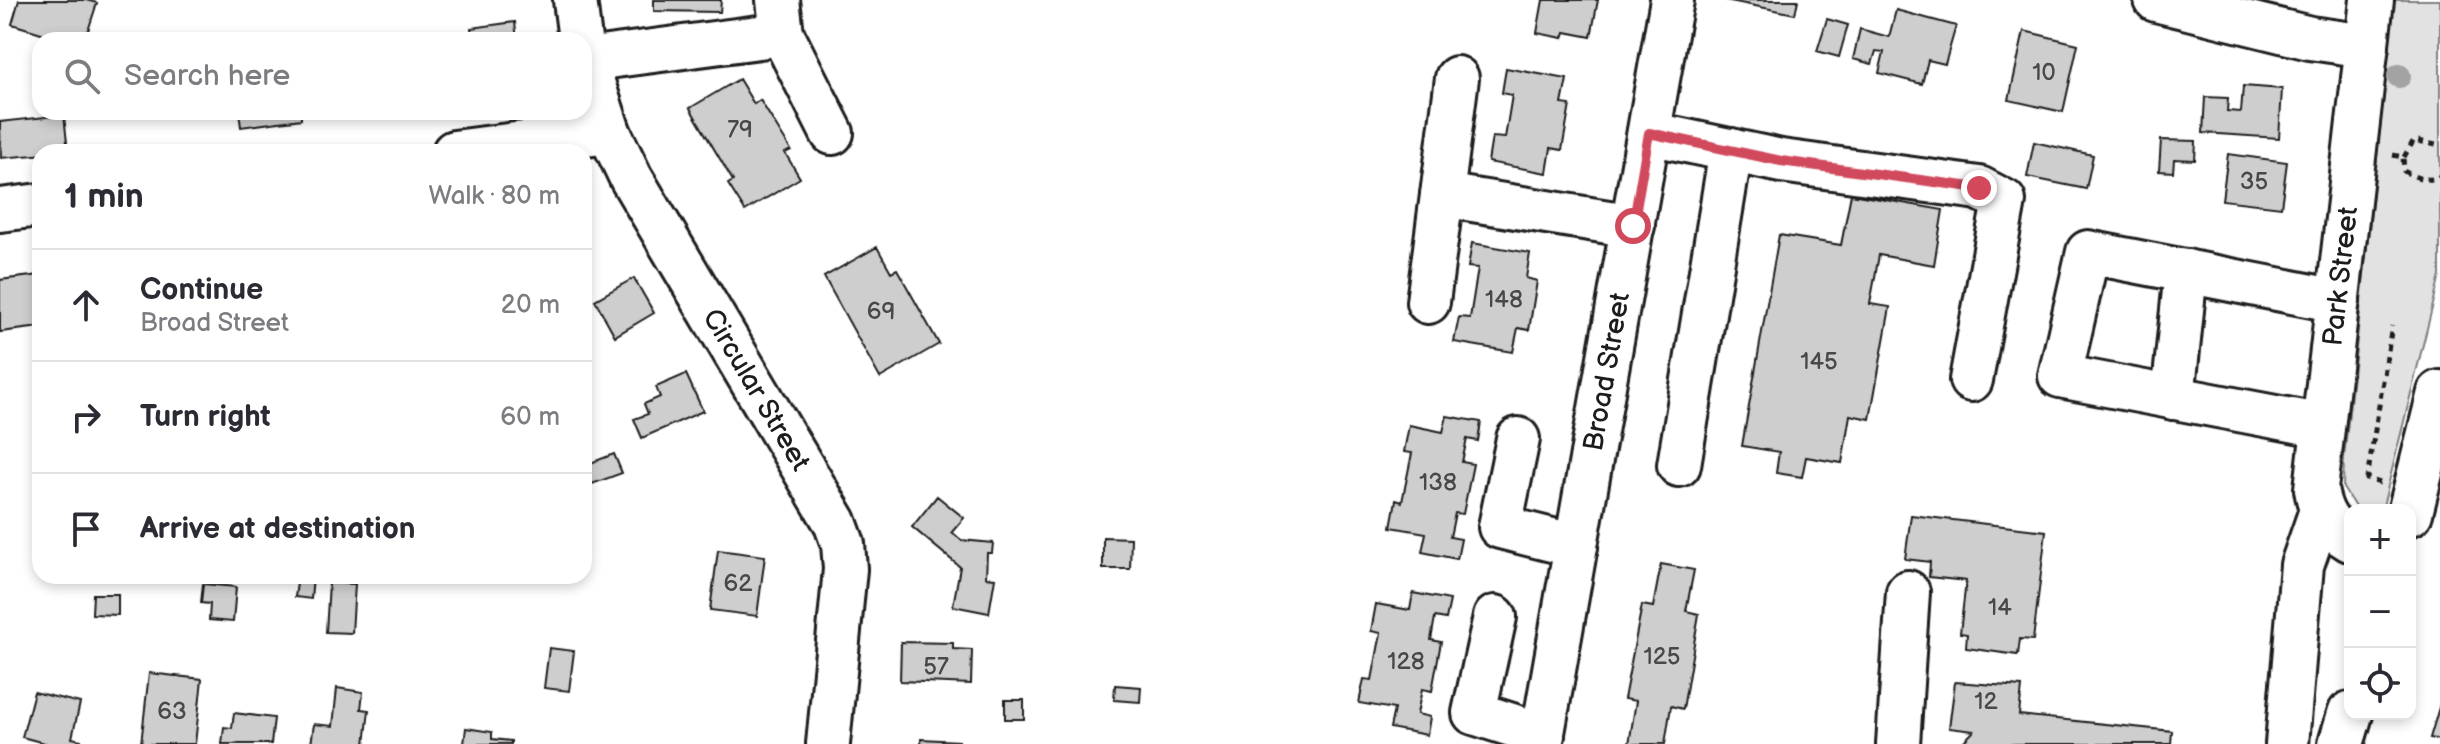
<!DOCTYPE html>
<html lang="en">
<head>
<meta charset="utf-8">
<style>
	:root { --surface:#fff; --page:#f2f2f3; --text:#2b2b33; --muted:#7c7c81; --line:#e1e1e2 }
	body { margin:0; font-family:"Balsamiq Sans",sans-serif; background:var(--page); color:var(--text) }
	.controls { position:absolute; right:24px; bottom:24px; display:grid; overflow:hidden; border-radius:16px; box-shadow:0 4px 12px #0003 }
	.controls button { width:72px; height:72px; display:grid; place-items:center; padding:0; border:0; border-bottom:2px solid var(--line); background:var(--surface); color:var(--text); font:40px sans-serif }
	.stop { position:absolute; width:24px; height:24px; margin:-18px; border:6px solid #d1495b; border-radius:50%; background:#fff }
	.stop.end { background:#d1495b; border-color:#fff; box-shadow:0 2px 8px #0008 }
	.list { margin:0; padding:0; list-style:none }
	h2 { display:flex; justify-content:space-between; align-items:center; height:104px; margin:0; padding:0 32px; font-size:34px }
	h2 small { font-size:26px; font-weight:400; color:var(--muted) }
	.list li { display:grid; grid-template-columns:52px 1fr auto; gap:24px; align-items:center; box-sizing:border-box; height:112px; padding:0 32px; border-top:2px solid var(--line) }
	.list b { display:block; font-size:30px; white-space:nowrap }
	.list p { margin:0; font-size:26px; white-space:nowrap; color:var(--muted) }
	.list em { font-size:26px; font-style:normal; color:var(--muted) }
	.icon { flex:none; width:44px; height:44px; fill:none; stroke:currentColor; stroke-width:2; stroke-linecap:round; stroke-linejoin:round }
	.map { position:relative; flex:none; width:2440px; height:744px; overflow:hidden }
	.search { position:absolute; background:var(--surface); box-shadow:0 4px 12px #0003; left:32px; top:32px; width:560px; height:88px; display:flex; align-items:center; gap:20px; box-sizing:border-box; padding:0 28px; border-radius:24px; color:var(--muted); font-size:30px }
	.panel { position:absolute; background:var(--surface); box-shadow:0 4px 12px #0003; left:32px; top:144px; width:560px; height:440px; border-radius:24px }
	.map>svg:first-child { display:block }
	.green { fill:#e2e2e2; stroke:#7f7f7f; stroke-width:2 }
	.building { fill:#cecece; stroke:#1c1c1c; stroke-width:2 }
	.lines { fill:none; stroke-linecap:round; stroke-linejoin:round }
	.minor-casing { stroke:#1c1c1c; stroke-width:48 }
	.major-casing { stroke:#1c1c1c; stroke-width:50 }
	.path { stroke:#1c1c1c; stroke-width:5; stroke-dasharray:6 6; stroke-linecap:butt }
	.minor { stroke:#fff; stroke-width:42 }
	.major { stroke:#fff; stroke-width:44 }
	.tree { fill:#a3a3a3 }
	.route { stroke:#d1495b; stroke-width:10 }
	.labels { text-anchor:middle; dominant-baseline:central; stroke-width:6; stroke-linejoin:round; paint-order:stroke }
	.number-label { font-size:24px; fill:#484848 }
	.street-label { font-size:28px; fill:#1c1c1c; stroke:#fff }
</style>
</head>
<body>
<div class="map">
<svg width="2440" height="744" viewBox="0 0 2440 744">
	<rect width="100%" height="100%" fill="#fff"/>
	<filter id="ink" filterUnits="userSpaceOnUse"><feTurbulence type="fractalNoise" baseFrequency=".0125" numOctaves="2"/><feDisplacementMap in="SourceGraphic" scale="16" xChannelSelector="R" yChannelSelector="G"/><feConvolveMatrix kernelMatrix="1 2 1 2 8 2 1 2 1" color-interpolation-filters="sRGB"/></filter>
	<g filter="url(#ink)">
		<path class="green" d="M2394,0h46v276l-58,234h-25l-14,-22 1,-30z"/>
		<path class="building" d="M19,0h67l11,3 -12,37h-21l-52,-16z
			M654,0h67l-1,12 -66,-1z
			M1543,0h55l-7,37 -26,-5 -2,6 -26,-5z
			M1725,0h73l-3,14z
			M1896,10l60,16 -11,38 -17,-4 -6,24 -43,-11 5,-21 -8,-1 -4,13 -19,-5 7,-30 29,8z
			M1827,19l21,6 -9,32 -22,-6z
			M515,22l2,18h-44l-2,-12z
			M2024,31l54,13 -15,68 -54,-12z
			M1506,68l61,11 -5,25 8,1 -8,45 -11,-2 -4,25 -59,-11 4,-25 13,1 7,-43 -10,-2z
			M739,79l15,25 6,-4 31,50 -6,3 15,25 -55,33 -17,-27 5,-3 -43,-73z
			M2243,86l39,3 -3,49 -76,-5 2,-36 23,1 -1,13 14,1z
			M239,112h62v7l-60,8z
			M64,115l4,37 -67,6 -1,-36z
			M2161,140l35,1 -1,19 -21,-1 -1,13 -14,-1z
			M2034,142l59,13 -7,34 -59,-12z
			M2228,154l59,8 -6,45 -59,-7z
			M1851,194l92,16 -9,55 -55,-10 -9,49 20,3 -20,112 -20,-4 -8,48 -36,-6 -4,20 -26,-4 3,-21 -37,-6 37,-211 62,10z
			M1472,243l58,10 -4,25 11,3 -8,49 -11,-2 -5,24 -59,-10 5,-25 11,1 8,-50 -10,-1z
			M877,247l14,25 6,-3 42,75 -59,34 -56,-101z
			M40,275v52l-40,5v-52z
			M634,278l20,35 -39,23 -20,-36z
			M686,374l17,37 -61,27 -8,-19 14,-5 -4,-10 16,-7 -4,-10z
			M1447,416l34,6 -3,19 -11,-2 -5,23 11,2 -10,50 -8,-1 -5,24 11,2 -4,20 -35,-7 4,-19 -35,-6 5,-27 6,2 10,-49 -8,-1 5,-27 34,7z
			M614,454l8,19 -30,11 -7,-19z
			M937,496l27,22 -12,14 9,8 32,3 -1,10h-5l-1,24 9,1 -6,35 -36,-7 7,-39 -48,-40z
			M1911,515l135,16 -13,109 -13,-1 -2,16 -52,-7 1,-14 -7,-1 6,-52 -37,-4 1,-15 -25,-3z
			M1103,537l28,1 -1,31h-27z
			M718,550l47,6 -8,60 -47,-6z
			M1661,564l33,6 -8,41 13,3 -16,95 -12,-3 -6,38h-36l7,-43 -12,-2 18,-94 11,2z
			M298,576h15l-2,23 -16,-2z
			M329,583l26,1 -3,49 -26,-1z
			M203,584l33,3 -3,35 -24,-2 1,-16 -9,-1z
			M1413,593l37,7 -4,19 -11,-2 -4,23 10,2 -9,49 -10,-2 -5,25 13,3 -3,18 -37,-7 4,-19 -35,-6 5,-24 8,1 9,-47 -10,-2 5,-27 34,6z
			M93,594h25v21l-26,-1z
			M901,642l52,1v6l19,1 -1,34 -71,-3z
			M549,648l25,3 -5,40 -25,-3z
			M149,673l53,6 -7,65h-54z
			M1955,682l67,5 -3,28 153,16 -1,13h-210l13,-13 -25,-3z
			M1115,685l26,2 -1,15 -26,-2z
			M337,688l26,4 -2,17 8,1 -4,34h-54l3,-20 19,2z
			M34,692l46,11 -8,35 9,2 -1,4h-32l-26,-7z
			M1005,700h19v19h-19z
			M2440,704v36l-10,-2z
			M234,713l40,5 -3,26h-49l2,-17 8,1z
			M466,728l26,4v7l19,2v3h-47z
			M921,739l38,2v3h-38z"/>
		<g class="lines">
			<g class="minor-casing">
				<g id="minor">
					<path d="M575,0l5,40"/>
					<path d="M778,0l4,34 50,99"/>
					<path d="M2156,0l154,38 57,8"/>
					<path id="s1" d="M584,55l25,77 22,46 204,344 8,22 2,25 -17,175"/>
					<path d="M585,60l197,-26"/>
					<path d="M1457,78l-15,117 191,31"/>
					<path d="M1649,133l132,28 198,27 25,13 -33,179"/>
					<path d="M454,152l155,-20"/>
					<path d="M0,210l40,-5"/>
					<path d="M1428,302l14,-107"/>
					<path d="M2173,398l13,-127"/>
					<path d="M2323,426l-263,-50 28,-124 250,49"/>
					<path d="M1518,439l-18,88 76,19"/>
					<path d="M1679,465l52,-315"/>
					<path id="s2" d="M2350,540c-22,-13 -30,-27 -34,-51l56,-489"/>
					<path d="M1495,617l-21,96 69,22"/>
					<path id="s3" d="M1541,744l131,-744"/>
					<path d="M1898,744l10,-152"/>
					<path d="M2287,744l15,-179 18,-52"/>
				</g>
			</g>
			<g class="major-casing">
				<path id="major" d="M2410,513l30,-120
					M2341,744l9,-30"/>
			</g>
			<path class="path" d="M2393,155l10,2 1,14c9,6 27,12 36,5
				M2404,157l10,-17 26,6
				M2380,483l-13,-4 25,-153"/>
			<use href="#minor" class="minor"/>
			<use href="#major" class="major"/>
		</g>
		<circle class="tree" cx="2399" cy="76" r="12"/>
	</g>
	<g class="lines" filter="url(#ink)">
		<path class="route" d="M1633,226l16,-93 132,28 198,27"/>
	</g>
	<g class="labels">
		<g class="number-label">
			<text x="2044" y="72">10</text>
			<text x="740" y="129">79</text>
			<text x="2254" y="181">35</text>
			<text x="1504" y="299">148</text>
			<text x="881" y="311">69</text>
			<text x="1819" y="361">145</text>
			<text x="1438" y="482">138</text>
			<text x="738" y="583">62</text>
			<text x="2000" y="607">14</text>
			<text x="1662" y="656">125</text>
			<text x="1406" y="661">128</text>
			<text x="936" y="666">57</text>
			<text x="1986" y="701">12</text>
			<text x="172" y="711">63</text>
		</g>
		<g class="street-label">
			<text stroke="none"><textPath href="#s2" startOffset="278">Park Street</textPath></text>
			<text stroke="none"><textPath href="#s3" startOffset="378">Broad Street</textPath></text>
			<text stroke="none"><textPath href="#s1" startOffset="378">Circular Street</textPath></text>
		</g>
	</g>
</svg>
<div class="controls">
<button>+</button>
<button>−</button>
<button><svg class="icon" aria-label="locate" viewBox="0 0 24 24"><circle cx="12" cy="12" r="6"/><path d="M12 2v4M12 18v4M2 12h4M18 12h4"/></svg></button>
</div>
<div class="stop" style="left:1633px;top:226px"></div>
<div class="stop end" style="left:1979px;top:188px"></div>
<div class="search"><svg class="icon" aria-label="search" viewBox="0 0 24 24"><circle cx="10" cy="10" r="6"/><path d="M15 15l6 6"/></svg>Search here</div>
<section class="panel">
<h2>1 min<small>Walk · 80 m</small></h2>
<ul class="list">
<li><svg class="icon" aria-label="ahead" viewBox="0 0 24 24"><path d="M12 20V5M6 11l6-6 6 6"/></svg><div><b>Continue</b><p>Broad Street</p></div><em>20 m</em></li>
<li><svg class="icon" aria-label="right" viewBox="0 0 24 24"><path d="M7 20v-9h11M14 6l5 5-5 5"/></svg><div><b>Turn right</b></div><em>60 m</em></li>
<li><svg class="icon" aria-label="arrive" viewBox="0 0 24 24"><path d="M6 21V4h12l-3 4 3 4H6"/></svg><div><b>Arrive at destination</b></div></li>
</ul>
</section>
</div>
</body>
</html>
